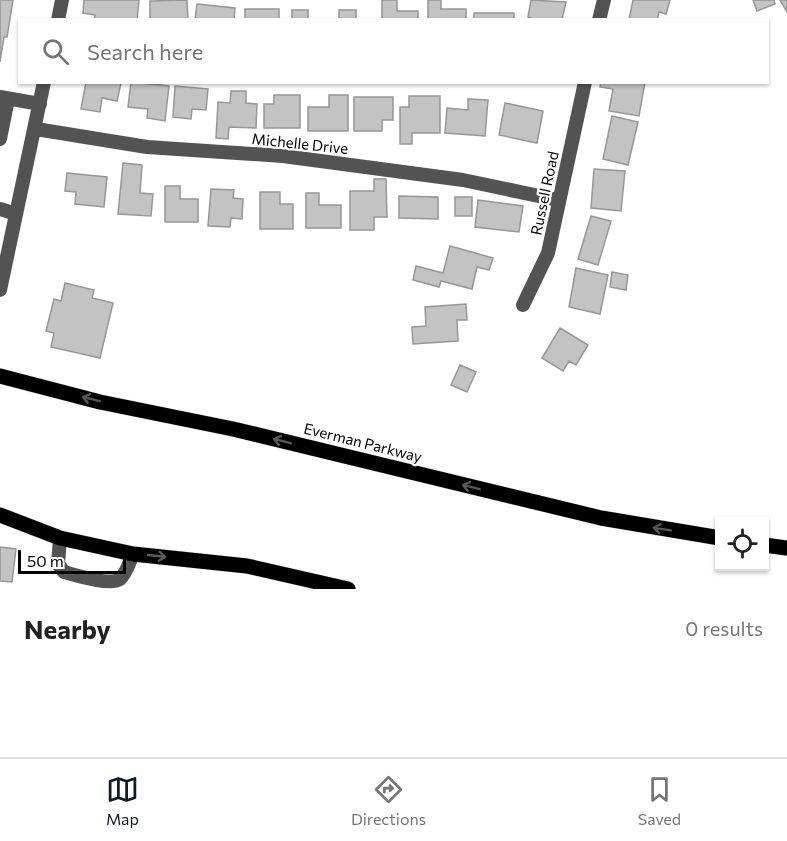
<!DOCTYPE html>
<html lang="en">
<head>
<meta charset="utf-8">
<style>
	:root { --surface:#fff; --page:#f6f6f6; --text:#222; --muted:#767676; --line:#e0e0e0; --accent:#111827 }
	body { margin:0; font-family:Commissioner,sans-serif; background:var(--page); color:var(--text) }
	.controls { position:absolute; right:18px; bottom:18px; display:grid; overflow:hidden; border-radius:0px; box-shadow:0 2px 4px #0004 }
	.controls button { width:54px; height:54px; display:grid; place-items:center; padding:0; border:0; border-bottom:2px solid var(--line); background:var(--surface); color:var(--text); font:30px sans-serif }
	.scale { position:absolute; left:18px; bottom:15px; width:108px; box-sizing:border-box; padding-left:6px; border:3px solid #000; border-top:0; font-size:16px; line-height:21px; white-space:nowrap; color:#000; -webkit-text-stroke:4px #fff; paint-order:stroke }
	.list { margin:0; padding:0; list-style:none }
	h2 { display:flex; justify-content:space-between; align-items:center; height:78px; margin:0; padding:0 24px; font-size:26px }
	h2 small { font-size:20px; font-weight:400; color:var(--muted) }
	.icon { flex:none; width:33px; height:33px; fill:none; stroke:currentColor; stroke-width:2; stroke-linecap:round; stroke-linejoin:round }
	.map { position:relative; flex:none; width:787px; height:589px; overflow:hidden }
	.search { position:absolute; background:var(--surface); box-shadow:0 2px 4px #0004; left:18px; right:18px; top:18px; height:66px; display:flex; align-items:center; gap:15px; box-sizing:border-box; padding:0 21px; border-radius:0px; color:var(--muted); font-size:22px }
	.sheet { height:168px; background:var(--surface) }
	nav { display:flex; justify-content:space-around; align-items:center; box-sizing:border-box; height:84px; border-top:2px solid var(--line); background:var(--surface); font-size:16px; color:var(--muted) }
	nav a { display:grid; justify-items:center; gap:3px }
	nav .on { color:var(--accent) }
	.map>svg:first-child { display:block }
	.building { fill:#c3c3c3; stroke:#979797; stroke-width:1.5 }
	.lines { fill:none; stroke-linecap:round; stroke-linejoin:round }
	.major-casing { stroke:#dbdbdb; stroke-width:16 }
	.minor { stroke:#535353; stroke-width:14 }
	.major { stroke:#000; stroke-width:15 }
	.oneway { stroke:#595959 }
	.labels { text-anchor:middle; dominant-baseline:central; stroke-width:4.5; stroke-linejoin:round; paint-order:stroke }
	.street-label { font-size:15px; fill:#000; stroke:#fff }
</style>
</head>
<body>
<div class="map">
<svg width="787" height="589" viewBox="0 0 787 589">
	<rect width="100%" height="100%" fill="#fff"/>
	<path class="building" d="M0,0h13l-6,37h-3l-4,25z
		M84,0h55l-2,20h-43l1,-5 -12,-2z
		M187,0l1,20h-38v-19z
		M382,0h15v11h21v9h-36z
		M428,0h13v9h25v11h-38z
		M531,0l35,2 -4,18h-25l-9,-3z
		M633,0h37l-4,14 -7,-2 -2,8h-26l-2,-1z
		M753,0h21l1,4 -18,7z
		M780,0h7v12z
		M197,4l38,4 -1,12h-39z
		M245,9h34v11h-34z
		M292,10h16v10h-16z
		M339,10h17v10h-17z
		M474,13h40v7h-40z
		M86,82l35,1 -4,18 -15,-3 -2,14 -19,-3z
		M131,82l38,4 -4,35 -18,-3 1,-9 -20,-2z
		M601,82h44l-6,34 -30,-5 4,-22 -13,-2z
		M175,86l33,3 -2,21 -14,-1 -1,10 -18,-2z
		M231,91h15v12l11,1 -1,24 -27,-1 -1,12 -12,-1 2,-36 12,1z
		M274,95h26v33h-36v-24h10z
		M329,95h19v36h-40v-24h21z
		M409,96h31v37h-28v11h-12v-37h9z
		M354,97h39v23h-11v11h-28z
		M468,99l20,1 -3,36 -40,-3 2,-25 21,2z
		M505,103l38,8 -6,32 -38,-8z
		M612,116l26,6 -10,43 -25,-6z
		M123,163l19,2 -2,28 13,1 -2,22 -33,-2z
		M594,169l31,2 -4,40 -30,-3z
		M67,173l40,4 -3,30 -29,-3 1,-12 -11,-1z
		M374,179h12l1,38h-13v13h-24v-39h24z
		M165,186h15v13h18v23h-33z
		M211,189l23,1 -1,8 10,1 -1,20 -11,-1 -1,9 -22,-1z
		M260,192h20v12h13v25h-33z
		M306,193h13v12h22v23h-35z
		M399,196l39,1v22l-39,-1z
		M455,197h17v19h-17z
		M478,200l45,6 -4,26 -44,-5z
		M591,216l20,5 -13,44 -20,-6z
		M450,246l43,12 -4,12 -12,-3 -5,22 -31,-8 -2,6 -26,-7 3,-14 27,7z
		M576,268l32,7 -8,39 -31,-7z
		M612,272l16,3 -2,15 -16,-3z
		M65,283l29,7 -2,8 21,5 -13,55 -49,-11 3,-14 -8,-2 8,-32 7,2z
		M466,304l1,16h-10l1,21 -45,3 -1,-17 14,-1 -1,-19z
		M560,328l28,17 -12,20 -7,-4 -6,10 -21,-13z
		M460,365l16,7 -9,20 -16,-7z
		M0,547l16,2 -4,33 -12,-1z"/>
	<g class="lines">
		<g class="major-casing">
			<path id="major" d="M0,376l100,26 133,27 368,89 119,20
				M0,515l60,23 73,16 114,12 101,23
				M764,545l23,3"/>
		</g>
		<path class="minor" d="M58,20l4,-20
			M599,20l5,-20
			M0,97l40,7
			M36,129l111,18 136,9 180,24 95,20
			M0,139l8,-40
			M0,209l16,5
			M0,290l44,-208
			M523,305l25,-52 37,-171
			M60,538l-2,26 6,8c11,3 47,14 56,7 6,-5 10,-18 13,-25"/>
		<use href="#major" class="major"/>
	</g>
	<defs><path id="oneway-shaft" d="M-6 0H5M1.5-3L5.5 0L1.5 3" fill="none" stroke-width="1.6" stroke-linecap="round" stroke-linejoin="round" transform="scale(1.5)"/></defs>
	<g class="oneway">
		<use href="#oneway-shaft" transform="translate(91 399) rotate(-166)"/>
		<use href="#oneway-shaft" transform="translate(282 441) rotate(-166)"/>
		<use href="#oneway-shaft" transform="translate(471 487) rotate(-166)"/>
		<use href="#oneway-shaft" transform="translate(662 529) rotate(-171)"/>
		<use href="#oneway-shaft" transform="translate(157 556) rotate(6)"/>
	</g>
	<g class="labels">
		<g class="street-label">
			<text transform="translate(300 143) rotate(6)">Michelle Drive</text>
			<text transform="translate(544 193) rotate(-78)">Russell Road</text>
			<text transform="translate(363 442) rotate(14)">Everman Parkway</text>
		</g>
	</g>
</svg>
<div class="controls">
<button><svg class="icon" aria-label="locate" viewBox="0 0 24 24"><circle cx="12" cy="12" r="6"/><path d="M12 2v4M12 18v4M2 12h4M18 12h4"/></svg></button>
</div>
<div class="scale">50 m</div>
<div class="search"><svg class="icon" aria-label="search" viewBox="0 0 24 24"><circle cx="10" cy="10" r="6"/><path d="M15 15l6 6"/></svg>Search here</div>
</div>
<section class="sheet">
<h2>Nearby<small>0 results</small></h2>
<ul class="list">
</ul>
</section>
<nav>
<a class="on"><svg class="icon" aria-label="map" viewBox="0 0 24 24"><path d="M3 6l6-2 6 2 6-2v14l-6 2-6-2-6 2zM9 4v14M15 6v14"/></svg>Map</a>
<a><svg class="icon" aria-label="directions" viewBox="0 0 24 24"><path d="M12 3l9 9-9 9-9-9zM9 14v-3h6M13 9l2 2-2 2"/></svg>Directions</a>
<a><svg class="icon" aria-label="saved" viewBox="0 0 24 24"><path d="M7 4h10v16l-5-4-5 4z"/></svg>Saved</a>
</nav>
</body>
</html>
